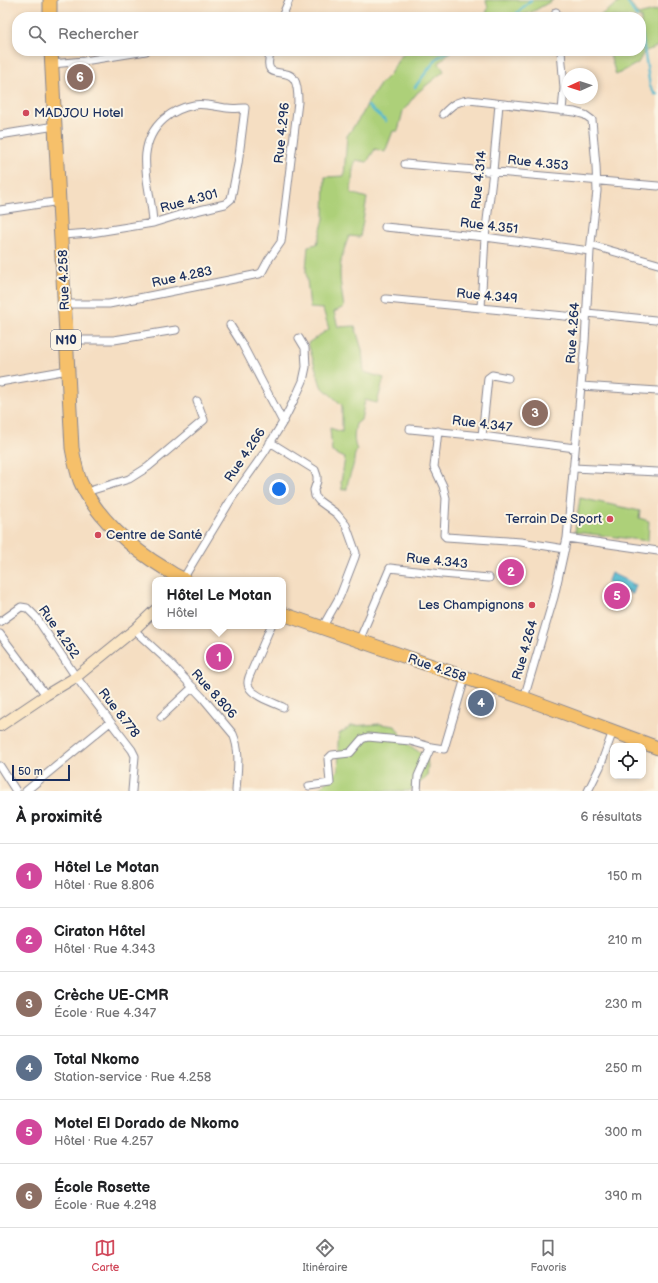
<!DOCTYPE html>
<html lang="fr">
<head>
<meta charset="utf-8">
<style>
	:root { --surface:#fff; --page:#f6f6f6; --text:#202124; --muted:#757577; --line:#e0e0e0; --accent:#d1495b }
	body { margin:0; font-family:"Balsamiq Sans",sans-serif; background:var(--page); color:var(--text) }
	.controls { position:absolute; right:12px; bottom:12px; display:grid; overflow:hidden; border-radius:8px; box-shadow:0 2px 6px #0003 }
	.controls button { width:36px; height:36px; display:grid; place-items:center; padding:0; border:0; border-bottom:1px solid var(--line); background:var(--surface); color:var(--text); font:20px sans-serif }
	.compass { position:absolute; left:562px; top:68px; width:36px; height:36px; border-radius:50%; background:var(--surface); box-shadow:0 2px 6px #0003; rotate:267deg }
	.scale { position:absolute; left:12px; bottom:10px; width:58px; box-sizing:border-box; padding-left:4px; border:2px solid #1b2f5e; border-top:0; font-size:11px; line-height:14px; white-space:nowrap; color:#1b2f5e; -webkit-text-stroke:3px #fcf5e5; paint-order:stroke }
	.you { position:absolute; left:279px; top:489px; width:14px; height:14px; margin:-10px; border:3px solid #fff; border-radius:50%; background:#1a73e8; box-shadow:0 0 0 6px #1a73e833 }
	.badge { display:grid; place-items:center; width:26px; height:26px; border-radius:50%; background:var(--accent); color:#fff; font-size:13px; font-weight:700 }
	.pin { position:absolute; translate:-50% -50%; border:2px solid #fff; box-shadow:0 1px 4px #0006 }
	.popup { position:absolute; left:152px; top:577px; width:134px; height:52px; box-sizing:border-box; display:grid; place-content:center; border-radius:8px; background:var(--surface); filter:drop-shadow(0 1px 3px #0005); font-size:13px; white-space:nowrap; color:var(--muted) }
	.popup b { font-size:15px; color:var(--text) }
	.popup::after { content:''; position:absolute; left:50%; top:100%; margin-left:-8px; border:8px solid transparent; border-top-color:var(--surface) }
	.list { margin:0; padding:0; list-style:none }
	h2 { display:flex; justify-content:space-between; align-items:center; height:52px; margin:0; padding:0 16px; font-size:17px }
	h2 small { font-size:13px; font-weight:400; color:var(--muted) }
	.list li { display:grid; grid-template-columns:26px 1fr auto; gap:12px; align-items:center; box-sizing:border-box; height:64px; padding:0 16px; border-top:1px solid var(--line) }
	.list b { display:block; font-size:15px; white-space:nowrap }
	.list p { margin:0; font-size:13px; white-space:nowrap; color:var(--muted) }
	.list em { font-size:13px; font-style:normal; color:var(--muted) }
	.icon { flex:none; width:22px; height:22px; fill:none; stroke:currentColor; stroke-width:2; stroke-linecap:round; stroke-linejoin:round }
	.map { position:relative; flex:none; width:658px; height:791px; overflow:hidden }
	.search { position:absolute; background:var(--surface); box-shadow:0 2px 6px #0003; left:12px; right:12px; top:12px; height:44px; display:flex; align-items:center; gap:10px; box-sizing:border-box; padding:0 14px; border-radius:16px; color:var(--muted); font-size:15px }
	.sheet { height:436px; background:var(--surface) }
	nav { display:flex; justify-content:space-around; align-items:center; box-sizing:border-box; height:56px; border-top:1px solid var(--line); background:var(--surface); font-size:11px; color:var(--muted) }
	nav a { display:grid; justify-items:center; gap:2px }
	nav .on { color:var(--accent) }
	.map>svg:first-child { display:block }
	.green { fill:#add079; stroke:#64806c }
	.water { fill:#52b9d0; stroke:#367497 }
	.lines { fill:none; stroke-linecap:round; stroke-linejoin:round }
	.stream { stroke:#52b9d0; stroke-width:2.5 }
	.street-casing { stroke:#888690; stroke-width:9 }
	.secondary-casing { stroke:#888690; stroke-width:12 }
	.highway-casing { stroke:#888690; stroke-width:15 }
	.street { stroke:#fff; stroke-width:7 }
	.secondary { stroke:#fbe6c4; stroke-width:10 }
	.highway { stroke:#f6c06b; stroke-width:13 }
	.poi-dot { fill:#d1495b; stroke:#fcf5e5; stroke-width:1.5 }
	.labels { text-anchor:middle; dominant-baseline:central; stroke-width:4; stroke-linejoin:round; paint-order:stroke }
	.shield { fill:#fcf5e5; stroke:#5e6a86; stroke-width:1 }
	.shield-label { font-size:12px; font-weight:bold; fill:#1b2f5e }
	.poi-label { font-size:13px; fill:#1b2f5e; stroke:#fcf5e5; text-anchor:start }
	.street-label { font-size:13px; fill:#1b2f5e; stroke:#fcf5e5 }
</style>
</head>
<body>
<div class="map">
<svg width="658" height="791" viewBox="0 0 658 791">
	<rect width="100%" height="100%" fill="#fcf5e5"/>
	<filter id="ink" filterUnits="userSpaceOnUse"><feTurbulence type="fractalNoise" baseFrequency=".025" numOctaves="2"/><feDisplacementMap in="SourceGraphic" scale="8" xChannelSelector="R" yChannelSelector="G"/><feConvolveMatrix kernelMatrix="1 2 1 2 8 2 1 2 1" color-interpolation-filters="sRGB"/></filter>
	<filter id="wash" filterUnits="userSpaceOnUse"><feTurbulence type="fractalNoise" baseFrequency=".012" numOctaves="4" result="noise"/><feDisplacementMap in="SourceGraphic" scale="16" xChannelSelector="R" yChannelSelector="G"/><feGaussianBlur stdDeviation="0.9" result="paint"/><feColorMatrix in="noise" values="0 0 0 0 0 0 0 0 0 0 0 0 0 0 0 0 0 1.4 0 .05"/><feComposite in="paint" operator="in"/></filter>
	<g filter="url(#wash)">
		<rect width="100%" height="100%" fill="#f5dec2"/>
		<path class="green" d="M486,0h67l-21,12 -15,5h-32l3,-9z
			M621,1h8l9,14 20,-5v36l-14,6 -6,11 -22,12 -7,-24h32v-34h-43z
			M408,51h43l-12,12 5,8 -27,22 -14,18 -5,20h-5l-8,21 -10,-3 -8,13 -11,-2 -3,9 -2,24 16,5 -7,39 -11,-1c-12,30 -10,39 -5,71l-10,5 4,15 17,-1 7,24 2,22 20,6 -7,25 -12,-3 -4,20 -5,4c-2,9 -3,17 1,26 -4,7 -2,9 -4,16 -2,8 -6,15 -6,23l-5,1 -1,-8 4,-24 -13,-6 -2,-24 12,4v-27l-21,-19 -13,-43 21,-14 -6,-20 -13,-1 -4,-38 2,-24 9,-2 7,-25 1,-42 19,-1 3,-40 16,-23 4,-9 14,-21 9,-9 10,-17z
			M580,498l60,13 -1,7 10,3 -1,20 -73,-9z
			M380,724l15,2c4,6 8,14 13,18 17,14 22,8 19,33l-18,14h-93c7,-6 16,-13 21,-20 4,-7 -1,-26 2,-37l12,-8z"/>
		<path class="water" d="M611,573l21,10 -1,3 3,-2 2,1 -3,9h-3l-1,-4 -2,3 -20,-10z"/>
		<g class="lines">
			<path class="stream" d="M626,0l11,17
				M513,17l18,-17
				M641,29l9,57 5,8h3
				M415,87l22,-29 12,-7
				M368,106l18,15"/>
		</g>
	</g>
	<g filter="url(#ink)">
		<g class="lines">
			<g class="street-casing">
				<path id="street" d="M556,12l1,5
					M282,17l7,-17
					M561,51l3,37 -2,23
					M52,64l32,-3 62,-10
					M443,114c10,-10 12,-12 26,-14l106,12 10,3 7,5 4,46 1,25 -7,60 -5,91 -18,196 -13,59 -30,101
					M0,135l55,-9
					M405,164l253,22
					M0,210l60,-9
					M385,227l100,10 105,14
					M62,235l29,-2 62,-10 26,-8 46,-11 6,-5 7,-35 7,-56c-6,0 -12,1 -18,0 -11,-1 -22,-5 -33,-3 -11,2 -22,7 -30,14 -33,29 -12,69 -11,104
					M591,245l67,19
					M386,299l200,19
					M64,304h45l150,-30 3,-2 7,-13 12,-17 17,-140c0,-7 0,-17 -4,-23 -9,-13 -33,4 -23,-28
					M481,308l4,-71 8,-66 6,-67
					M587,313l68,7
					M230,325l12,19 41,78
					M66,340h48l62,-10
					M0,382l68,-12
					M581,386l77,5
					M410,429l72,7 93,12
					M438,431l-4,36 9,19 3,12 -2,37 2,2 75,5 44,7
					M482,436l6,-58 4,-3 16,3
					M270,442l45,28 2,6v5l-3,9 1,6 4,5 18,13 9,11 10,28 -1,4 -15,39 -18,32
					M573,468l85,4
					M86,492l43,-13 19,-12 56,-47 -7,-19
					M567,538l91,13
					M183,579l49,-81 32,-45 19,-31 15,-30 5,-11 3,-14 -1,-19 -6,-10
					M0,622l21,-15 6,1 9,9 40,60 56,73 3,6 -3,35
					M271,626l-22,51c-1,3 -2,7 0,10 4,9 25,16 34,20
					M134,630l35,32 34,36 30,36c8,18 4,38 3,57
					M0,634l46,61
					M359,641l31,-73 52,6 47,4
					M161,717l32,-30
					M0,766l16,25
					M309,786l21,-3 -2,-24 4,-4 18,-2 12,-14 6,-2 42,4 21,6 13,2 21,-71
					M26,791l84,-69
					M417,791l1,-15 13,-29
					M588,791l12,-24 13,-36"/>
			</g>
			<g class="secondary-casing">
				<path id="secondary" d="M0,726l46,-31 30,-18 58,-47 21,-20"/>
			</g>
			<g class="highway-casing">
				<path id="highway" d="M50,17v-17
					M51,51l21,397c2,11 4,22 8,33 15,35 52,68 84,87 7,5 14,9 21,12
					M283,614l241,84 134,50"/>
			</g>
			<use href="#street" class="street"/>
			<use href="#secondary" class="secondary"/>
			<use href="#highway" class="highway"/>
		</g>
	</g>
	<g class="poi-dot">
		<circle cx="26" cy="113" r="4"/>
		<circle cx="610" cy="519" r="4"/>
		<circle cx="98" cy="535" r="4"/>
		<circle cx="532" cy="605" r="4"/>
	</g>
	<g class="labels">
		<rect class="shield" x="51" y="330" width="30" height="20" rx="3"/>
		<g class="shield-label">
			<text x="66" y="340">N10</text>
		</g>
		<g class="poi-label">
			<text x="34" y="113">MADJOU Hotel</text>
			<text x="602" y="519" text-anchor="end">Terrain De Sport</text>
			<text x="106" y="535">Centre de Santé</text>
			<text x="524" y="605" text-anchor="end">Les Champignons</text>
		</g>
		<g class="street-label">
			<text transform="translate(282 133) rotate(-84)">Rue 4.296</text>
			<text transform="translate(538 163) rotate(6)">Rue 4.353</text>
			<text transform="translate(479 180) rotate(-84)">Rue 4.314</text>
			<text transform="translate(189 201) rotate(-15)">Rue 4.301</text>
			<text transform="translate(489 226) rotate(7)">Rue 4.351</text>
			<text transform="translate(182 277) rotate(-12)">Rue 4.283</text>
			<text transform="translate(64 280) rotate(-92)">Rue 4.258</text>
			<text transform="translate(487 296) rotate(5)">Rue 4.349</text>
			<text transform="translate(573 333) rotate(-86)">Rue 4.264</text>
			<text transform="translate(482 424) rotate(7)">Rue 4.347</text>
			<text transform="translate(245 455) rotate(-56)">Rue 4.266</text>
			<text transform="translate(437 561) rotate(6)">Rue 4.343</text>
			<text transform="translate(59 632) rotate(55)">Rue 4.252</text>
			<text transform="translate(525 650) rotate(-74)">Rue 4.264</text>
			<text transform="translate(437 668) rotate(19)">Rue 4.258</text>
			<text transform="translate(214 694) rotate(48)">Rue 8.806</text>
			<text transform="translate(119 713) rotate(52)">Rue 8.778</text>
		</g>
	</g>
</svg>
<div class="controls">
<button><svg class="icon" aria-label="locate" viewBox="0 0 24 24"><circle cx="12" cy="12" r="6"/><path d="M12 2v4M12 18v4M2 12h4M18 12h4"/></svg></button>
</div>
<svg class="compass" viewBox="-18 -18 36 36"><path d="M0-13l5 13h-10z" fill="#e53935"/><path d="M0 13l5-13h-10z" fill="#757577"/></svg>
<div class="scale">50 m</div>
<div class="you"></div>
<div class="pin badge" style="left:219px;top:657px;background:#d1479c">1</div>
<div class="popup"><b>Hôtel Le Motan</b>Hôtel</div>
<div class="pin badge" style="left:511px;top:572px;background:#d1479c">2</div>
<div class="pin badge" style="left:535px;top:413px;background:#8d6e63">3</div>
<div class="pin badge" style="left:481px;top:703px;background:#5c6f8a">4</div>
<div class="pin badge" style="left:617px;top:596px;background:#d1479c">5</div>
<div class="pin badge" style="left:80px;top:77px;background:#8d6e63">6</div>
<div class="search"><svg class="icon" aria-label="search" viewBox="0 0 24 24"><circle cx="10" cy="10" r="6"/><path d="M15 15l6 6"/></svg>Rechercher</div>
</div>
<section class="sheet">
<h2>À proximité<small>6 résultats</small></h2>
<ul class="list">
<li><span class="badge" style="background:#d1479c">1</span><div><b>Hôtel Le Motan</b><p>Hôtel · Rue 8.806</p></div><em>150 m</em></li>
<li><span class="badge" style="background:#d1479c">2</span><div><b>Ciraton Hôtel</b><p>Hôtel · Rue 4.343</p></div><em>210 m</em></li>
<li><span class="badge" style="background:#8d6e63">3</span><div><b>Crèche UE-CMR</b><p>École · Rue 4.347</p></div><em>230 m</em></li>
<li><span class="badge" style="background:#5c6f8a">4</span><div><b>Total Nkomo</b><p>Station-service · Rue 4.258</p></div><em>250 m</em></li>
<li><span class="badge" style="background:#d1479c">5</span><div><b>Motel El Dorado de Nkomo</b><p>Hôtel · Rue 4.257</p></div><em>300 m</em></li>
<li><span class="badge" style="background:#8d6e63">6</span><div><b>École Rosette</b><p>École · Rue 4.298</p></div><em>390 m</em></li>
</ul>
</section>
<nav>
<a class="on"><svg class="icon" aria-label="map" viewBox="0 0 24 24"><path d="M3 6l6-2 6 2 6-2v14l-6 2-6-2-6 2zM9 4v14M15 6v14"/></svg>Carte</a>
<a><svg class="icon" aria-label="directions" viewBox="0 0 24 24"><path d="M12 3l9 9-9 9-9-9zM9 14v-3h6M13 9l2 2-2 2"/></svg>Itinéraire</a>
<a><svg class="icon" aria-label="saved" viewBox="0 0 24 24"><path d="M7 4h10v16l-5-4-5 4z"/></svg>Favoris</a>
</nav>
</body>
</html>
